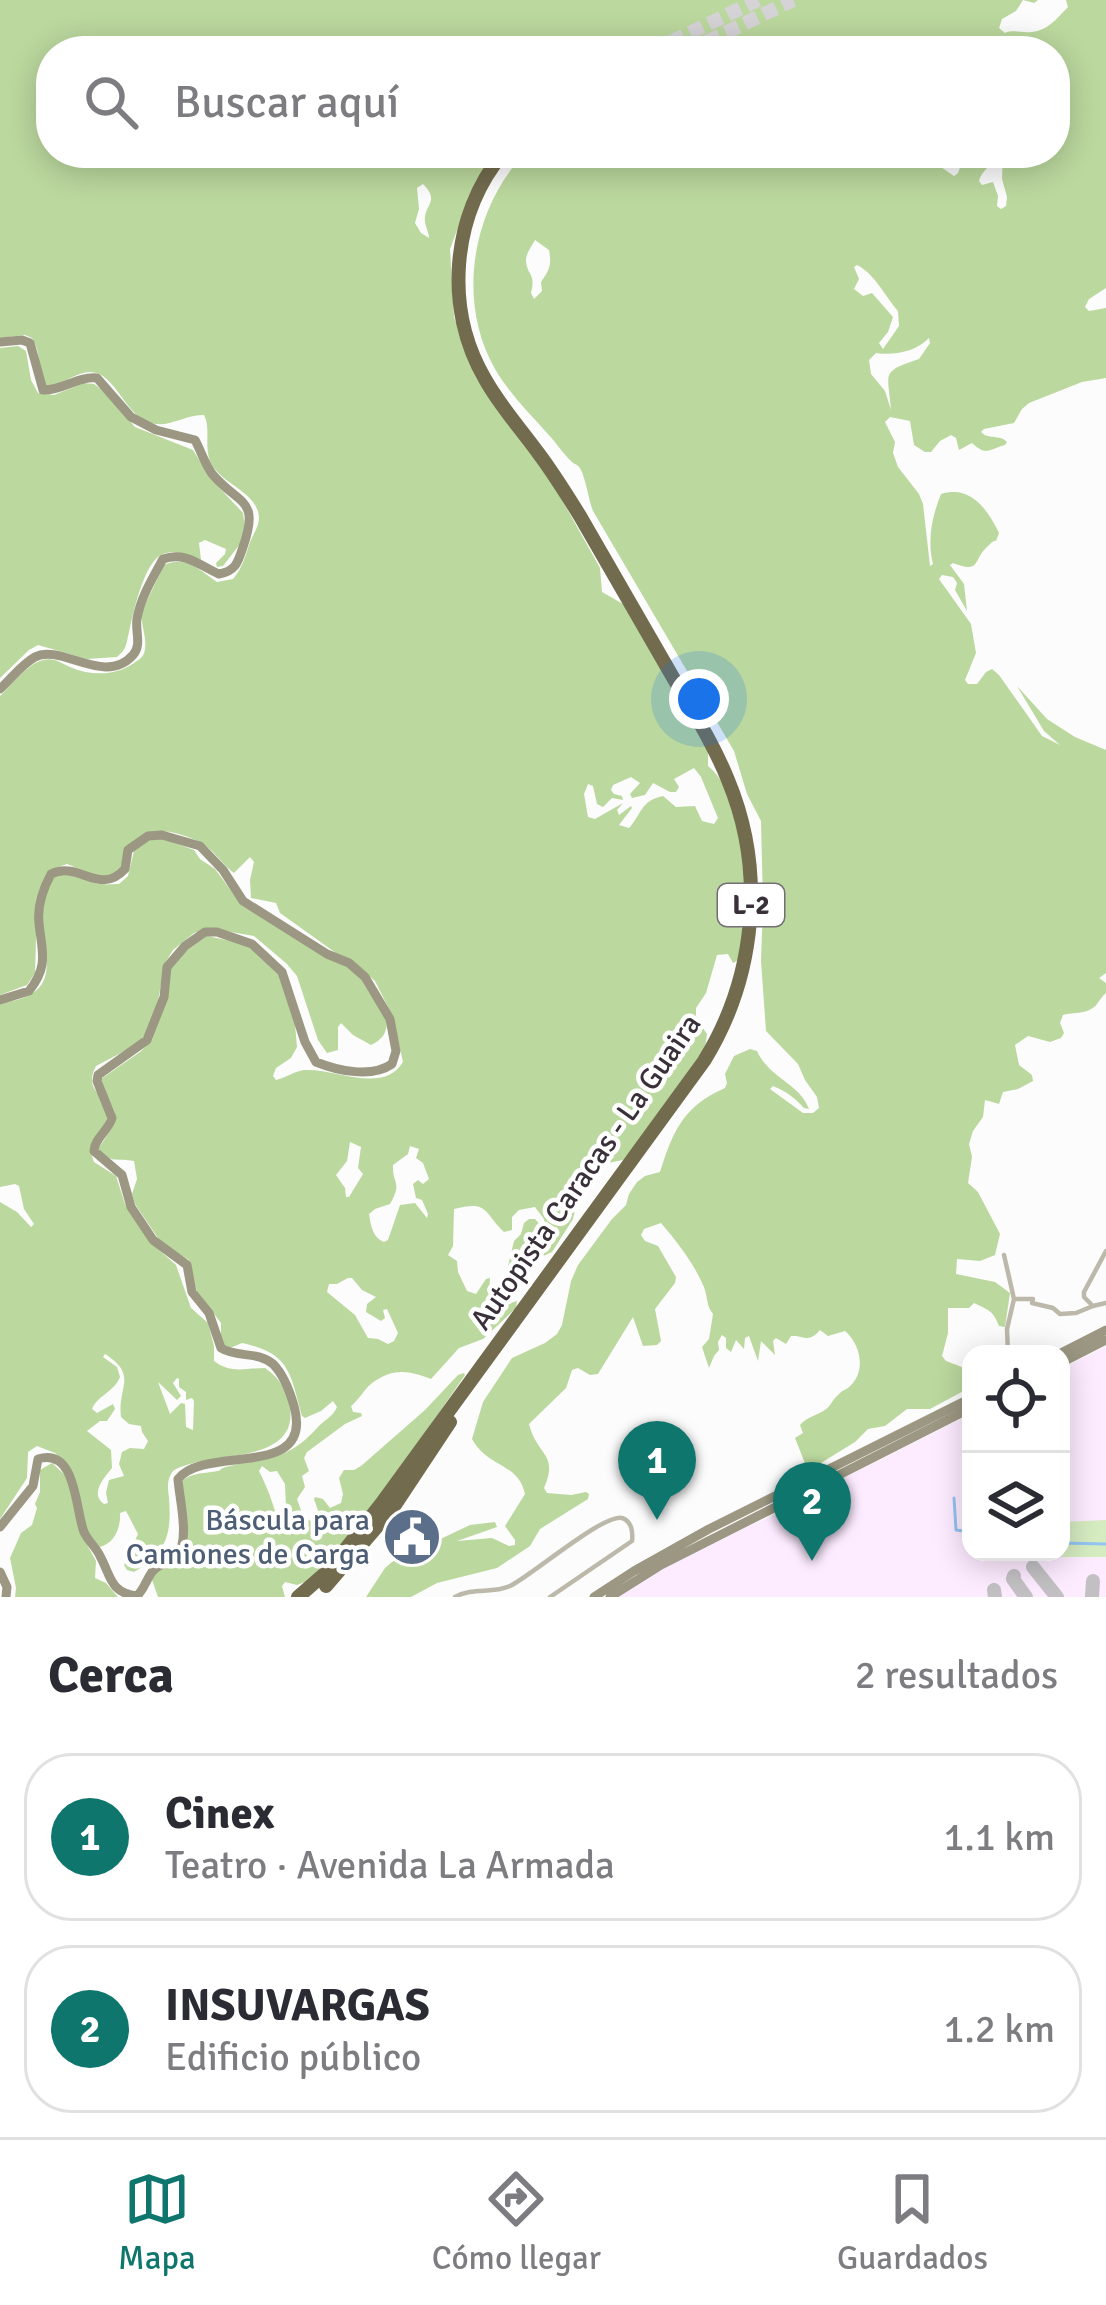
<!DOCTYPE html>
<html lang="es">
<head>
<meta charset="utf-8">
<style>
	:root { --surface:#fff; --page:#f7f7f7; --text:#2b2b33; --muted:#7c7c81; --line:#e1e1e2; --accent:#0f766e }
	body { margin:0; font-family:Signika,sans-serif; background:var(--page); color:var(--text) }
	.controls { position:absolute; right:36px; bottom:36px; display:grid; overflow:hidden; border-radius:24px; box-shadow:0 6px 30px #0003 }
	.controls button { width:108px; height:108px; display:grid; place-items:center; padding:0; border:0; border-bottom:3px solid var(--line); background:var(--surface); color:var(--text); font:60px sans-serif }
	.you { position:absolute; left:699px; top:699px; width:42px; height:42px; margin:-30px; border:9px solid #fff; border-radius:50%; background:#1a73e8; box-shadow:0 0 0 18px #1a73e833 }
	.badge { display:grid; place-items:center; width:78px; height:78px; border-radius:50%; background:var(--accent); color:#fff; font-size:39px; font-weight:700 }
	.pin { position:absolute; translate:-50% -99px; filter:drop-shadow(0 3px 6px #0008) }
	.pin::after { content:''; position:absolute; top:63px; width:42px; height:36px; background:inherit; clip-path:polygon(0 0,100% 0,50% 100%) }
	.list { margin:0; padding:0; list-style:none }
	h2 { display:flex; justify-content:space-between; align-items:center; height:156px; margin:0; padding:0 48px; font-size:51px }
	h2 small { font-size:39px; font-weight:400; color:var(--muted) }
	.list li { display:grid; grid-template-columns:78px 1fr auto; gap:36px; align-items:center; box-sizing:border-box; height:168px; margin:0 24px 24px; padding:0 24px; border:3px solid var(--line); border-radius:48px }
	.list b { display:block; font-size:45px; white-space:nowrap }
	.list p { margin:0; font-size:39px; white-space:nowrap; color:var(--muted) }
	.list em { font-size:39px; font-style:normal; color:var(--muted) }
	.icon { flex:none; width:66px; height:66px; fill:none; stroke:currentColor; stroke-width:2; stroke-linecap:round; stroke-linejoin:round }
	.map { position:relative; flex:none; width:1106px; height:1597px; overflow:hidden }
	.search { position:absolute; background:var(--surface); box-shadow:0 6px 30px #0003; left:36px; right:36px; top:36px; height:132px; display:flex; align-items:center; gap:30px; box-sizing:border-box; padding:0 42px; border-radius:48px; color:var(--muted); font-size:45px }
	.sheet { height:540px; background:var(--surface) }
	nav { display:flex; justify-content:space-around; align-items:center; box-sizing:border-box; height:168px; border-top:3px solid var(--line); background:var(--surface); font-size:33px; color:var(--muted) }
	nav a { display:grid; justify-items:center; gap:6px }
	nav .on { color:var(--accent) }
	.map>svg:first-child { display:block }
	.built { fill:#fdebff }
	.green { fill:#d5ebc0 }
	.forest { fill:#bbd89e; fill-rule:evenodd }
	.lines { fill:none; stroke-linecap:round; stroke-linejoin:round }
	.stream { stroke:#93c4f2; stroke-width:3 }
	.taxiway { stroke:#c2c0c3; stroke-width:14 }
	.highway-tunnel { stroke:#d5d3d5; stroke-width:14; stroke-dasharray:14 7; stroke-linecap:butt }
	.street { stroke:#bcb8aa; stroke-width:4.5 }
	.secondary { stroke:#9c9782; stroke-width:9 }
	.highway { stroke:#736b4e; stroke-width:14 }
	.labels { text-anchor:middle; dominant-baseline:central; stroke-width:9; stroke-linejoin:round; paint-order:stroke }
	.shield { fill:#fff; stroke:#746e75; stroke-width:3 }
	.shield-label { font-size:27px; font-weight:bold; fill:#39303a }
	.street-label { font-size:30px; fill:#39303a; stroke:#fff }
	.service-label { font-size:30px; fill:#4e5e75; stroke:#fff; text-anchor:end }
</style>
</head>
<body>
<div class="map">
<svg width="1106" height="1597" viewBox="0 0 1106 1597">
	<rect width="100%" height="100%" fill="#fcfcfc"/>
	<path class="built" d="M1106,1346v251h-490l19,-14 115,-58 28,-11 5,-6 188,-94v138h90v-183z"/>
	<path class="green" d="M1106,1520v37h-45l3,-5 -3,-1v-29z"/>
	<path class="forest" d="M0,0h1038l-4,3 -11,-3 -7,11 -14,8 -3,9 6,5c7,-3 13,-1 20,-1 21,2 31,-13 43,-25l-2,-7h40v288l-17,11 -4,8 4,4 17,-3v70l-24,4 -53,21 -7,6 -8,14 -30,6 -3,3c7,8 19,2 26,10l-2,3c-17,5 -19,11 -33,-2l-13,7 -3,-12 -5,-3 -11,6 -9,11h-6l-11,-7 -4,-24 -20,-4 -5,5 10,20 -2,11 5,14 21,27 4,10 7,62 3,-2c-6,-24 -1,-48 8,-70 29,-9 46,14 58,39 -6,16 1,1 -11,13 -16,14 -6,28 -35,17l-3,2 14,19 3,27 -12,-21 2,-7 -4,-6 -11,-2 -3,4 32,45 5,29 -11,27 3,4h9l9,-12 6,-3 7,6 43,61 18,9 -16,-14 -27,-45 30,33 28,18 31,13v223l-7,5 7,5v10c-4,3 -6,7 -9,11 -9,11 -23,8 -34,11l-3,8 4,10 -3,5 -11,4 -22,-6 -13,9 4,20 13,10 1,6 -15,8 -15,3 -4,12 -14,-4 -2,17 -10,14 -4,13 3,13 -4,26 10,9 22,42 -5,21 -15,6 -23,-2 -1,15 39,8 15,11 -5,34 -6,-1c-6,-16 -11,-16 -25,-23l-5,5h-21v25l-6,23 4,5c15,6 25,6 25,26l-41,22h-23l-22,17 -17,3 -13,13 -47,29 -13,-33 8,-5 -3,-8c8,-9 16,-9 25,-15 8,-6 5,-8 13,-15 8,-8 7,-3 15,-12 13,-16 6,-40 -8,-52l-17,5 -8,-6c-12,14 -15,5 -29,6l-5,8 -10,-6 -3,3 2,14 -14,-14 -3,20 -9,-25 -4,2 -1,11 -8,-9 -5,12 -5,-4v-10l-4,-3 -4,7 1,8 -5,6 -5,12 -7,-21 7,-8 4,-25c-7,-9 -5,-16 -9,-27 -11,-25 -26,-44 -43,-64l-17,6 -3,6 4,6 13,5 18,31 -1,6 -20,26 6,32 -4,4 -14,1 -10,-29 -35,57 -8,1 -12,-7 -6,2 -6,18 -37,36c8,32 30,29 15,64l3,5 24,2 15,-3 3,2 -1,5 -48,30 -10,17 -33,22 -60,15 -26,14h-45l19,-29 7,-6 78,-37 25,-3 2,5 -40,14 35,-3 17,8 6,-1v-5l-10,-14 20,-32c-7,-32 -36,-25 -53,-55l11,-37 29,-44 33,-15 12,-9 5,-9 9,-44 7,-16 34,-46 14,-14 3,-11 8,-12 8,-6 15,-4c13,-42 24,-66 65,-84l2,-5 -2,-9 9,-18 16,-7 7,2c12,27 42,32 52,58l-5,-1c-9,-10 -18,-17 -31,-22l-3,3 33,24h10l6,-5 -2,-11 -12,-17 -7,-16 -32,-33 -5,-70 2,-57 -2,-83 -14,-27 -13,-43 -141,-240c-4,-10 -8,-37 -14,-44 -2,-3 -5,-3 -7,-5 -9,-8 -16,-20 -25,-29 -18,-20 -38,-40 -52,-64 -39,-68 -23,-161 30,-216h265l7,8 2,-8h146l-4,14 13,9 4,-3 7,-20h32c-3,12 -15,16 -18,28l3,4 11,-3 5,14 -1,10 4,3 5,-3 1,-9 -5,-18 1,-26h52v-102h-291l2,-10 -5,-4 -12,14h-87l-6,-8 -4,8h-601v102h443l-22,37 -22,59 4,68 26,67 72,98 48,86 2,24 21,12 57,98 -2,14 6,7 9,1 15,27v15c30,23 33,88 39,124l-15,22 5,12 6,5 -3,30 -7,4 -5,-9 -11,1 -11,38 -10,15v10l11,16 -2,14 -63,89 -19,23 -25,5 -13,13 -6,14 -6,27 -21,33 -24,11 -14,17 -11,7 11,-46 7,-7 3,-11 5,-4h6l10,11 -1,-11 -9,-12 -16,3 -7,7v13l-8,2c-21,-20 -15,-32 -50,-23l-1,37 -5,9 9,6 1,11 9,19 9,3 10,-15 4,-1 -1,17 4,10 4,2 20,-6 -1,7 -33,31 -24,9 -28,31c-21,-8 -37,-12 -59,4 -8,6 -12,16 -21,23l2,6 8,1 1,3 -17,8 -38,28 -3,6 5,13 -7,5 3,11 -8,12 6,17 8,5 9,-5 -6,-17 1,-2 8,2 7,9 11,-5 2,-9 -4,-16 5,-8h10l7,-4 64,-56 33,-35 6,-2 1,2 -82,119 -70,85 -16,6 -12,-3 -3,4 3,11h-127l-7,-20 27,-20 5,-77c11,-7 16,-6 28,-8 17,-2 2,-2 19,-6 40,-9 58,-6 87,-38 8,-9 15,-10 20,-21l-4,-6 -12,10 -16,7 -3,-2c-12,-43 -12,-63 -60,-73l-12,5 -5,-1 -4,-10v-14l-24,-31 -8,-32 -27,-16 -27,-40 -3,-10 5,-15 -3,-18c-16,-3 -24,3 -36,-12 28,-40 16,-29 3,-70l39,-27 12,-12 16,-44 1,-26 11,-15 27,-19 39,8 34,31 15,49 2,23 -6,11 -15,10 -3,8 3,4c9,-2 19,-9 28,-10 32,-2 79,25 99,-8l-10,-45 -18,-36 -24,-21 -15,-7 -56,-40 -4,-10 -25,-5 -1,-18 4,-18 -4,-5 -16,16c-13,-9 -21,-25 -36,-32 -77,-34 -54,31 -95,35 -12,1 -25,-8 -36,-12l-17,6 -13,38 -2,65 -8,12 -27,10v-299c12,-11 27,-32 43,-36 11,-3 18,3 27,7 20,9 46,9 64,-4 6,-4 10,-6 11,-14 2,-13 -5,-25 -3,-38l22,-46c23,-10 35,5 53,17l16,-3c9,-11 12,-21 16,-34 3,-9 10,-18 10,-27 -1,-27 -40,-34 -49,-57 -6,-16 1,-33 -6,-46 -20,-1 -36,15 -56,7 -24,-9 -33,-49 -57,-50 -15,0 -30,13 -45,16 -11,-21 -3,-32 -14,-50l-7,-3 -25,3zM423,184c18,18 0,21 2,38 1,6 4,11 4,16l-8,-5 -6,-10 4,-14 -2,-21zM535,240l14,10c3,16 0,20 -8,32l1,9 -8,8 -3,-6c5,-20 -3,-16 -5,-31 -1,-8 6,-16 9,-22zM857,265c18,9 27,30 41,46l1,15 -16,23 -4,-6 9,-11 5,-15 -21,-24 -9,3 -9,-7 5,-10 -5,-12zM929,338l1,5 -11,16c-39,13 -31,13 -28,51l-6,-19 -14,-17 -2,-14 7,-7c20,3 40,-2 53,-15zM694,768l7,9 17,41 -4,6 -12,-3 -7,-15 -19,1 -13,-11c-23,5 -21,18 -34,32l-10,-3 13,-17 -1,-2 -12,9 -2,-5 6,-7 -28,16 -7,-2 -4,-23 4,-10 5,2 4,18 6,3 9,-9 11,2 -1,-4 -8,-2 -3,-4 2,-5 18,-8 9,6 -10,11 2,4 13,-3 8,-12 17,9h6l3,-5 -5,-8zM350,1142l11,5 -3,21 5,6 -14,23h-3l-1,-9 -9,-13 11,-14zM410,1146l9,3 -3,9 7,5 6,16 -6,5 -5,-4 -5,4 3,14 6,2 6,14 -1,4 -12,-15 -15,2 -12,35 -4,2c-12,-5 -13,-17 -15,-28l6,-5 15,-5c13,-23 2,-19 3,-39l15,-11zM348,1278h4l10,12 14,7 -9,7 -1,8 15,9 4,-3 -2,-8 4,-1 11,24 -4,8 -6,3 -10,-5 -10,-1 -13,-23 -28,-23 2,-8h8zM262,1466l8,6 7,-1 8,13 1,24 -6,7 -4,-1c-5,-16 -9,-27 -17,-43z
		M18,346l8,5 5,29 7,13 16,2 30,-12 10,1 12,9 29,34 58,23 18,29 32,34 2,14 -5,17 -17,22 -6,1 -1,-4 9,-9 1,-5 -21,-9 -6,3 2,17c-11,-4 -27,-11 -38,-6 -19,7 -30,60 -34,78 -3,12 -2,17 -12,25l-30,2 -49,-14 -9,5 -29,28v-330z
		M150,839h14l30,11 6,9 15,10 25,34 117,69 30,49c0,12 -5,19 -16,24l-18,-10 -12,-12 -3,4v23l-11,3 -9,-13 -21,-64 -10,-12 -33,-28 -46,-8 -14,5 -21,17 -8,13 -8,43 -12,29 -9,10 -40,21c-13,25 9,26 11,47 2,12 -11,27 -17,37l4,12 22,14 9,28 24,37 27,24 15,43 17,15 6,23v15c17,13 31,7 51,7 14,10 22,21 25,40 8,59 -85,42 -117,63 -7,10 -5,16 -4,28 3,36 -3,54 -35,73l-7,-2 -3,-5 14,-31 -12,-23 -6,2c1,14 -5,30 -20,34l-13,-16 -7,-33 -13,-34 -12,-11 -18,-7 -9,6 -1,26 -27,41v-317l17,10 14,15 3,-3 -10,-15 -5,-23 -4,-2 -15,3v-184c81,-9 28,-67 46,-111 1,-2 7,-15 9,-17 12,-7 33,8 45,9 6,1 13,0 19,0l9,-8 6,-25zM105,1354c34,22 12,32 16,63l8,7 12,2 1,6 6,9 -4,8 -14,-1 -8,4 -3,12 5,12 -15,4 -3,13 2,10 -4,1c-14,-10 -1,-25 8,-36l-1,-18 -24,-19 13,-10h7l8,-12 -2,-5 -16,9 -5,-4c5,-13 22,-17 28,-32l-3,-10 -14,-10zM177,1378l2,1v8l7,5v8l6,-2 2,3 -1,29 -7,-3 -1,-23 -4,-1 -11,11 -12,-32 19,18 4,-4 -8,-13z
		M52,1463l13,12 8,17 7,40 16,29 -1,17 11,5 12,14h-103l1,-9 -6,-30 11,-25 11,-8 5,-17 -2,-4 5,-12v-22z"/>
	<g class="lines">
		<path class="stream" d="M954,1498l2,32 15,2
			M1061,1543l45,1"/>
		<path class="taxiway" d="M1033,1567l24,30
			M1014,1576l-1,3 13,18
			M994,1590l1,7
			M1092,1597l1,-16"/>
		<path class="highway-tunnel" d="M652,51l106,-51
			M688,51l105,-51"/>
		<path class="street" d="M1106,1251l-22,41v5l9,9 13,-3
			M1004,1255l10,44 -7,30 1,25
			M1014,1299h19l-1,4 21,5 7,6 16,-1 17,-7
			M455,1597c18,-10 37,-3 55,-11 21,-10 94,-73 112,-68 10,3 11,15 10,23l-82,56"/>
		<path class="secondary" d="M0,342l22,-2 8,3 13,47c19,1 34,-14 54,-12l34,39 25,13 39,10c6,11 10,25 18,35 27,31 47,23 30,72 -5,15 -7,24 -24,27 -19,-8 -33,-23 -56,-15 -10,18 -23,40 -26,60 -2,12 5,26 -4,36 -28,32 -72,-12 -98,2 -13,7 -24,22 -35,32
			M0,1000l29,-9c20,-25 13,-39 10,-68 -2,-17 4,-34 12,-49 28,-14 48,23 74,-5l3,-19 20,-14 14,-1 38,11 23,24 20,31 84,53 22,9 16,14 25,42 6,32 -4,13c-20,14 -54,7 -76,-2l-11,-20 -23,-70 -30,-28 -35,-12h-12l-20,14 -18,21 -3,30 -17,43 -49,35 -1,6 15,37c-3,12 -18,21 -18,33l28,24 9,32 22,33 34,25 5,27 17,21 12,35c16,10 37,3 52,16 11,11 17,28 21,42 21,75 -89,38 -116,73 1,19 13,63 -2,77 -7,7 -17,7 -24,16 -6,8 -7,16 -15,24 -27,-3 -26,-20 -37,-40 -4,-9 -12,-15 -16,-24 -9,-22 -7,-85 -46,-73l-5,27 -33,41
			M1059,1354l47,-24
			M1061,1363l45,-23
			M0,1572l7,15 -1,10
			M594,1597l40,-26 75,-42 262,-131
			M610,1597l51,-32 310,-157"/>
		<path class="highway" d="M326,1586l67,-78 57,-86
			M298,1597l31,-27 52,-66 323,-443c52,-84 62,-190 24,-281 -16,-40 -40,-76 -61,-113 -29,-50 -58,-101 -87,-151 -13,-21 -26,-42 -41,-62 -18,-25 -39,-48 -54,-75 -41,-70 -34,-163 18,-226"/>
	</g>
	<defs>
		<g id="civic-disc" transform="scale(3)"><circle r="9.5" fill="#5c6f8a" stroke="#fff"/><path d="M-.6-6.5H3V-4.5H.6V-3L4-1V1h2V6H-6V1h2V-1L-.6-3ZM-1.2 2.5V6h2.4V2.5Z" fill="#fff"/></g>
	</defs>
	<g fill-rule="evenodd">
		<use href="#civic-disc" x="412" y="1537"/>
	</g>
	<g class="labels">
		<rect class="shield" x="718" y="884" width="66" height="42" rx="9"/>
		<g class="shield-label">
			<text x="751" y="905">L-2</text>
		</g>
		<g class="street-label">
			<text transform="translate(586 1172) rotate(-55)">Autopista Caracas - La Guaira</text>
		</g>
		<g class="service-label">
			<text x="370" y="1520">Báscula para<tspan x="370" dy="34">Camiones de Carga</tspan></text>
		</g>
	</g>
</svg>
<div class="controls">
<button><svg class="icon" aria-label="locate" viewBox="0 0 24 24"><circle cx="12" cy="12" r="6"/><path d="M12 2v4M12 18v4M2 12h4M18 12h4"/></svg></button>
<button><svg class="icon" aria-label="layers" viewBox="0 0 24 24"><path d="M12 4l9 5-9 5-9-5zM3 14l9 5 9-5"/></svg></button>
</div>
<div class="you"></div>
<div class="pin badge" style="left:657px;top:1520px">1</div>
<div class="pin badge" style="left:812px;top:1561px">2</div>
<div class="search"><svg class="icon" aria-label="search" viewBox="0 0 24 24"><circle cx="10" cy="10" r="6"/><path d="M15 15l6 6"/></svg>Buscar aquí</div>
</div>
<section class="sheet">
<h2>Cerca<small>2 resultados</small></h2>
<ul class="list">
<li><span class="badge">1</span><div><b>Cinex</b><p>Teatro · Avenida La Armada</p></div><em>1.1 km</em></li>
<li><span class="badge">2</span><div><b>INSUVARGAS</b><p>Edificio público</p></div><em>1.2 km</em></li>
</ul>
</section>
<nav>
<a class="on"><svg class="icon" aria-label="map" viewBox="0 0 24 24"><path d="M3 6l6-2 6 2 6-2v14l-6 2-6-2-6 2zM9 4v14M15 6v14"/></svg>Mapa</a>
<a><svg class="icon" aria-label="directions" viewBox="0 0 24 24"><path d="M12 3l9 9-9 9-9-9zM9 14v-3h6M13 9l2 2-2 2"/></svg>Cómo llegar</a>
<a><svg class="icon" aria-label="saved" viewBox="0 0 24 24"><path d="M7 4h10v16l-5-4-5 4z"/></svg>Guardados</a>
</nav>
</body>
</html>
